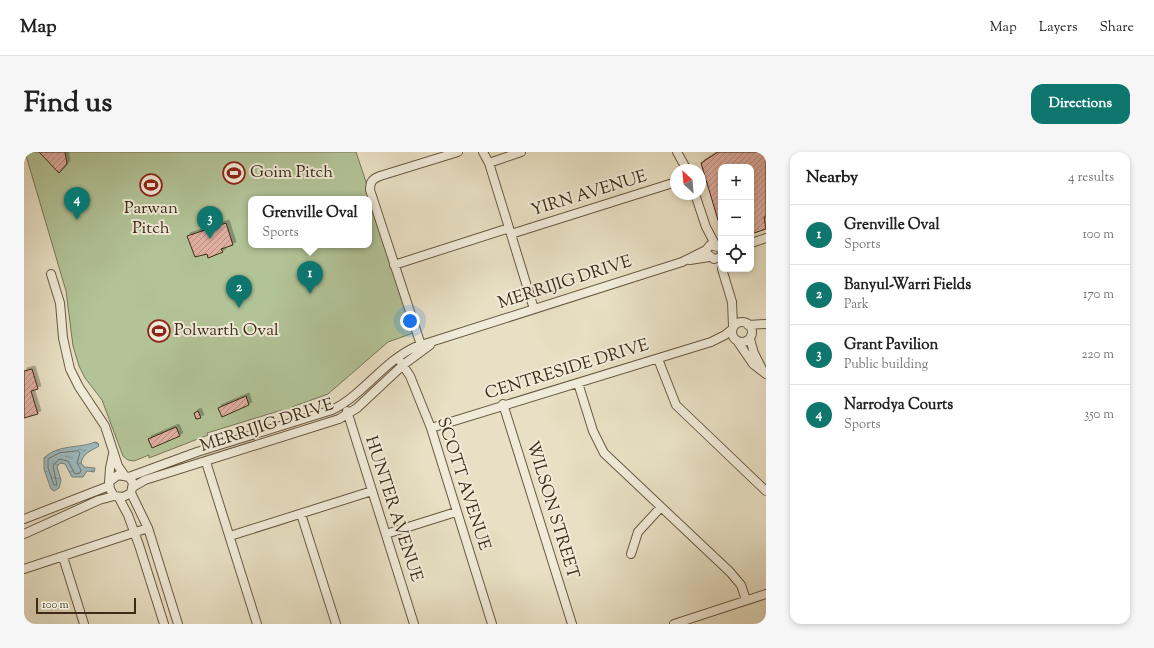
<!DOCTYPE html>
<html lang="en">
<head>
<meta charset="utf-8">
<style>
	:root { --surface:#fff; --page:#f6f6f6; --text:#222; --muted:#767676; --line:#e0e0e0; --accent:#0f766e }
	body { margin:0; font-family:"Sorts Mill Goudy",serif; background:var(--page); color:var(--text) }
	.controls { position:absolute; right:12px; top:12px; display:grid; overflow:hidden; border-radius:8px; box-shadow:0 2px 6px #0003 }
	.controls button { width:36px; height:36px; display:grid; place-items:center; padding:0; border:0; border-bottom:1px solid var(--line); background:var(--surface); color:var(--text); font:20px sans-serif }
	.compass { position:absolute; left:646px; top:12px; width:36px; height:36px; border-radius:50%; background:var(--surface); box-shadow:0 2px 6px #0003; rotate:334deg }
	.scale { position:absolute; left:12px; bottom:10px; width:100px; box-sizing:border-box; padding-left:4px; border:2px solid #3d2b15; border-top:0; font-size:11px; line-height:14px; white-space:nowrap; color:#3d2b15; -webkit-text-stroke:3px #f0ebd9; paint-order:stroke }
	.you { position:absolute; left:386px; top:169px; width:14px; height:14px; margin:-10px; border:3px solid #fff; border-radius:50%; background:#1a73e8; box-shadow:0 0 0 6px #1a73e833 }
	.badge { display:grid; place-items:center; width:26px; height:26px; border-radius:50%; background:var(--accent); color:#fff; font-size:13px; font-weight:700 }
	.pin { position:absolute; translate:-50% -33px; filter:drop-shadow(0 1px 2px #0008) }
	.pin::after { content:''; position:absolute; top:21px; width:14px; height:12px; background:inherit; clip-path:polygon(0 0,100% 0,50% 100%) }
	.popup { position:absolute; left:224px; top:44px; width:124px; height:52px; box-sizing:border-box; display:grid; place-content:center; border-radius:8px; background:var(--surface); filter:drop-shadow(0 1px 3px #0005); font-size:13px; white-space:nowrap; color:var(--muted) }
	.popup b { font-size:15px; color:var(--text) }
	.popup::after { content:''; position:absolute; left:50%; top:100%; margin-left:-8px; border:8px solid transparent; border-top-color:var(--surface) }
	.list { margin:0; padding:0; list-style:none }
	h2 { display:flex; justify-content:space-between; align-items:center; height:52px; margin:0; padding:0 16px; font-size:17px }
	h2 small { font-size:13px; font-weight:400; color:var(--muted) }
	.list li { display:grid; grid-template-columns:26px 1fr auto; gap:12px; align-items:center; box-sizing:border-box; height:60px; padding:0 16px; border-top:1px solid var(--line) }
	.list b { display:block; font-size:15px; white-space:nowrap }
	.list p { margin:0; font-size:13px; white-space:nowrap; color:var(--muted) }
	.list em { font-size:13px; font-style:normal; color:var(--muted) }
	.icon { flex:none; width:22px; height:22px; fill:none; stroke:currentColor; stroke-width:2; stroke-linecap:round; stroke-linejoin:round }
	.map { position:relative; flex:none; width:742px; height:472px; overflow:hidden; border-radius:12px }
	header { display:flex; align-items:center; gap:24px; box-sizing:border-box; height:56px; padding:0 20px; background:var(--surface); border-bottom:1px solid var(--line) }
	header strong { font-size:19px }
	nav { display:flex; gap:22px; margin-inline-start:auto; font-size:14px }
	.intro { display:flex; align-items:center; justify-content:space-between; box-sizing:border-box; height:96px; padding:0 24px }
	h1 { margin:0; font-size:28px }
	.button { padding:10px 18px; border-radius:12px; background:var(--accent); color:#fff; font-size:14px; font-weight:700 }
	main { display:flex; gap:24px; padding:0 24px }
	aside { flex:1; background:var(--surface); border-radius:12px; box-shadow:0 2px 6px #0003 }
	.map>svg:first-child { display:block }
	.park { fill:#b2c397; stroke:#787756; fill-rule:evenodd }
	.water { fill:url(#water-ripples); stroke:#77817b }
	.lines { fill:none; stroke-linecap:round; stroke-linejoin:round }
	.shore { stroke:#6d726a; stroke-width:1 }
	.building { fill:url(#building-hatch); stroke:#3d2b15; filter:url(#shadow) }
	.minor-casing { stroke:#685841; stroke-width:10 }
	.minor { stroke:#f0ebd9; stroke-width:8 }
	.labels { text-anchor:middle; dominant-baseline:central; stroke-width:4; stroke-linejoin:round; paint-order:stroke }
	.poi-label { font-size:17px; fill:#3d2b15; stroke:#f0ebd9; text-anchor:start }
	.street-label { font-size:17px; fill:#3d2b15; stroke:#f0ebd9 }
</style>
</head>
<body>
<header>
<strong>Map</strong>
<nav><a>Map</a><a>Layers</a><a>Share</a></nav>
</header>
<div class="intro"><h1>Find us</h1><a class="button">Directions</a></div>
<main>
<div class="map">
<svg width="742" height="472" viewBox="0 0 742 472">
	<defs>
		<pattern id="water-ripples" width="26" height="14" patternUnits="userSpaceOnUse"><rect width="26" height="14" fill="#9dbabf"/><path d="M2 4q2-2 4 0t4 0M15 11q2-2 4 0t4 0" fill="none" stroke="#81979a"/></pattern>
		<pattern id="building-hatch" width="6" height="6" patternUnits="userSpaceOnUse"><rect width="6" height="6" fill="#dfaea0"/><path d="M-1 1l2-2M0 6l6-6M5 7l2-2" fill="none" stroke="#b68e81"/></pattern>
		<filter id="shadow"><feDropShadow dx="3" dy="-3" stdDeviation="0" flood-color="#0004"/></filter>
	</defs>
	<rect width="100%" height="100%" fill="#e8e0c4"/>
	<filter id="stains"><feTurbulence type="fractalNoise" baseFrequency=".005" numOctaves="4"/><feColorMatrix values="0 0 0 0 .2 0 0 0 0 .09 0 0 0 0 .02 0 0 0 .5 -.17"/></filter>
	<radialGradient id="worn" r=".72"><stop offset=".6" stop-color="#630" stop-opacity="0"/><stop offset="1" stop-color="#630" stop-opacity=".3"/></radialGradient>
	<path class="park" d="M1,0h331l60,180 -28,10 -60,52 -36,13 -1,4 -4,1 -5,-2 -75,23 1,2 -59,23v-3l-15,6 -6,-1 -5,-4 -21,-56 -17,-22 -6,-12 -6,-20 -7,-55zM227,47h118v46h-118z"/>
	<path class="water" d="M71,290l3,1 1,3c-8,5 -16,7 -18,17l3,4 11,1 -1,4 -7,-1 -4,6h-11l-7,-13 -5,-1 -3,4 4,13 -2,8 -5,3 -3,-2 -7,-20v-11c14,-14 34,-9 51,-16z"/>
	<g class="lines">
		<path class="shore" d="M54,299l2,2 -3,10 4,7 -1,3 -5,1 -7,-13 -9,-2 -6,7 4,19h-3l-6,-17v-9l11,-6z"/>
	</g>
	<path class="building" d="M15,0h26l2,12 -8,9z
		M694,0h48v65h-2l2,12 -15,5v-67h-30v63l-20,-67z
		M202,71l7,22 -12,4 2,3 -15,6 -1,-4 -12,3 -8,-21z
		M8,217l6,20 -7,2 7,23 -14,4v-47z
		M222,244l3,9 -27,12 -4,-9z
		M174,259l3,7 -5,1 -2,-6z
		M152,275l4,9 -28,12 -4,-9z"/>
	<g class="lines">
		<g class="minor-casing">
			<path id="minor" d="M459,0l6,11 45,146
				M653,0l10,18
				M465,11l32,-11
				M671,42l11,33 10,19
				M487,82l165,-52
				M727,91l15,-5
				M682,101l8,6 7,-2
				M666,108l19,-3
				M370,113l115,-37
				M698,117l10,33 1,24
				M27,122l9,29 3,35 7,31 9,18 26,39 13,40 7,10
				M708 180a10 10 0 1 1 20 0a10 10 0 1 1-20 0Z
				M724,173l18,-1
				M726,187l4,14 8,16
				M714,190l15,22 13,10
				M397,193l-51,-155c0,-8 2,-11 10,-14l78,-24
				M634,207l18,46 90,86
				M376,209l10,15 21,52 61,196
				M554,231l15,48 11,22 126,119 11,13 5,15
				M479,252l69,220
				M323,259l67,213
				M407,276l280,-86 14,-7 6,-5
				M182,310l51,162
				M105,325l4,6 -2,10 -8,4 -9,-1 -4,-7 -1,-7 9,-7 11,2 8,-3 60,-22 135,-42c32,-16 51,-48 83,-63l267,-85 24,-12 4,-5 8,2 3,2
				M85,330l1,-14 3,-14
				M109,335l12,-7 194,-61 18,-11 46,-43 27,-20
				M107,341l17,35 30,96
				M95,346l9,17 11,30 25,79
				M277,362l35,110
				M0,367l85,-33
				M0,382l75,-34 15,-4
				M362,382l70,-22
				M206,384l142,-45
				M607,402l7,-22 23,-25
				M39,405l21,67
				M0,417l124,-41
				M650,472l92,-30"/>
		</g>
		<use href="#minor" class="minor"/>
	</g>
	<defs>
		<g id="stadium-ring" transform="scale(1.15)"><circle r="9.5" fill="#f0ebd9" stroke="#8f2418" stroke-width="1.5"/><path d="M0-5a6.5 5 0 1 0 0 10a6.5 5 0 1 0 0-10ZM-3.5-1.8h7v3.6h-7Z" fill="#8f2418"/></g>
	</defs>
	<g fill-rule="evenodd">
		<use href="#stadium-ring" x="210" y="21"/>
		<use href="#stadium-ring" x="127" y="33"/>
		<use href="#stadium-ring" x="135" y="179"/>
	</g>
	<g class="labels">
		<g class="poi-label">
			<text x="226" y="21">Goim Pitch</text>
			<text x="127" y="57" text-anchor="middle">Parwan<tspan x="127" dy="20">Pitch</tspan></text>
			<text x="150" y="179">Polwarth Oval</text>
		</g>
		<g class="street-label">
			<text transform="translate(565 42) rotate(-17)">YIRN AVENUE</text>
			<text transform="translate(541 131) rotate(-18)">MERRIJIG DRIVE</text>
			<text transform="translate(543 218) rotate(-17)">CENTRESIDE DRIVE</text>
			<text transform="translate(243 274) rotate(-18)">MERRIJIG DRIVE</text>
			<text transform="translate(439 332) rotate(72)">SCOTT AVENUE</text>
			<text transform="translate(369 357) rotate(72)">HUNTER AVENUE</text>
			<text transform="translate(528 358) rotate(73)">WILSON STREET</text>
		</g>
	</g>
	<rect width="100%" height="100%" filter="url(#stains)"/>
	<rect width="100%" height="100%" fill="url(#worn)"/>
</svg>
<div class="controls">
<button>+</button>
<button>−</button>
<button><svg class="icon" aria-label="locate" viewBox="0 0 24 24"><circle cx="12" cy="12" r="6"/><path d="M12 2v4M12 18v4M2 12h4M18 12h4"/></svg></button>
</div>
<svg class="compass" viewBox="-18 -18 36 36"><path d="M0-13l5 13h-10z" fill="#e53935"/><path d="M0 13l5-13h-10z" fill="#767676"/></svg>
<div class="scale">100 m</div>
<div class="you"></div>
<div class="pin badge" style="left:286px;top:142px">1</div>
<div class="popup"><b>Grenville Oval</b>Sports</div>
<div class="pin badge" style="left:215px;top:156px">2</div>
<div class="pin badge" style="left:186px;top:87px">3</div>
<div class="pin badge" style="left:53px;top:68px">4</div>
</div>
<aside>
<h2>Nearby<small>4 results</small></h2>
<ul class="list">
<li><span class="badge">1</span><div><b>Grenville Oval</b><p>Sports</p></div><em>100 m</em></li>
<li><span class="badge">2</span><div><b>Banyul-Warri Fields</b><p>Park</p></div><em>170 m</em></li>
<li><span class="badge">3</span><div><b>Grant Pavilion</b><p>Public building</p></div><em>220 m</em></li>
<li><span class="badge">4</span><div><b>Narrodya Courts</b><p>Sports</p></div><em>350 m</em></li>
</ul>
</aside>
</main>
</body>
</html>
